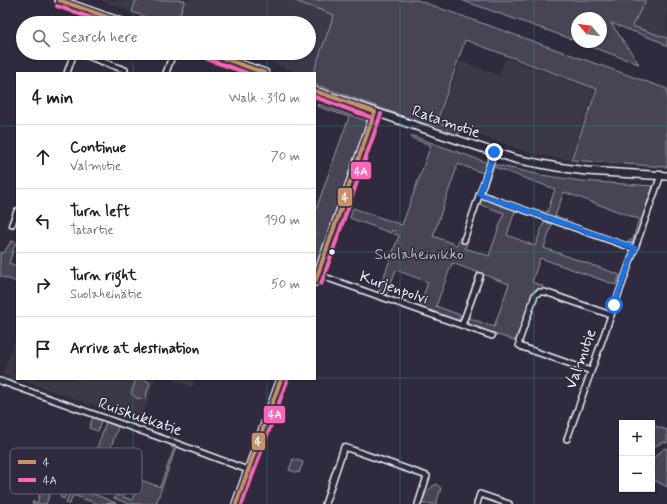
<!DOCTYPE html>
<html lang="en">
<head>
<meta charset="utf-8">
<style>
	:root { --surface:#fff; --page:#f2f2f2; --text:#222; --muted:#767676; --line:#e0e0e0 }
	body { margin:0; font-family:Mynerve,sans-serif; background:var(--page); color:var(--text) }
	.controls { position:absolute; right:12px; bottom:12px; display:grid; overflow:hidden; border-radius:0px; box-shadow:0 1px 3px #0004 }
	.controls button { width:36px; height:36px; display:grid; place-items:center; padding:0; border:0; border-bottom:1px solid var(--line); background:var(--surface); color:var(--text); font:20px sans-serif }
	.compass { position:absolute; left:571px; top:12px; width:36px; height:36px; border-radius:50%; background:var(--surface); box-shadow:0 1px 3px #0004; rotate:299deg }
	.stop { position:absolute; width:12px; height:12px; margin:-9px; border:3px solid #1a73e8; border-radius:50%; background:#fff }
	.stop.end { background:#1a73e8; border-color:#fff; box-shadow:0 1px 4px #0008 }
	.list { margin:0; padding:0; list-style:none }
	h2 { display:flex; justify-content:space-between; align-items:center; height:52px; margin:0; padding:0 16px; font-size:17px }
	h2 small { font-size:13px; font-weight:400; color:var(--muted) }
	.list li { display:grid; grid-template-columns:26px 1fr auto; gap:12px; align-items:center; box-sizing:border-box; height:64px; padding:0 16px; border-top:1px solid var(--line) }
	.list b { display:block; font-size:15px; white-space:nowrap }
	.list p { margin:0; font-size:13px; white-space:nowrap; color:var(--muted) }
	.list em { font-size:13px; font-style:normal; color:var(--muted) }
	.icon { flex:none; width:22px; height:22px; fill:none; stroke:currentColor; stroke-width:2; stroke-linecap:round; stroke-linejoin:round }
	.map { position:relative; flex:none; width:667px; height:504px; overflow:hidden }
	.search { position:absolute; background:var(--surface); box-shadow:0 1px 3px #0004; left:16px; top:16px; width:300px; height:44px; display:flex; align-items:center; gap:10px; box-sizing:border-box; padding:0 14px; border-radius:22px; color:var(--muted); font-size:15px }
	.panel { position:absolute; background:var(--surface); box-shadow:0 1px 3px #0004; left:16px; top:72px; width:300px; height:308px; border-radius:0px }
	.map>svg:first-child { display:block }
	.built { fill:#3b3749 }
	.green { fill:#464455; stroke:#979aa6 }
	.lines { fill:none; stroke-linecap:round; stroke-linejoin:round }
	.street-casing { stroke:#e8f1f8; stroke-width:8 }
	.secondary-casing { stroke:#e8f1f8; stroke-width:10 }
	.street { stroke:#2f2a3d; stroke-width:5 }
	.secondary { stroke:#2f2a3d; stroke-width:7 }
	.bus-1-casing { stroke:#2f2a3d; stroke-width:7 }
	.bus-2-casing { stroke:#2f2a3d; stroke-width:7 }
	.bus-1 { stroke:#c7916a; stroke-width:4 }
	.bus-2 { stroke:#fa66b7; stroke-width:4 }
	.route { stroke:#1a73e8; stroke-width:5 }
	.grid { fill:none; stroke:#25827c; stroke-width:1; stroke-opacity:0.55 }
	.bus-dot { fill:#e8f1f8; stroke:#2f2a3d; stroke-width:1.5 }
	.labels { text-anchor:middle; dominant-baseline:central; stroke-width:3; stroke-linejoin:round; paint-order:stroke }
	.street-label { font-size:16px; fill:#e8f1f8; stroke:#2f2a3d }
	.park-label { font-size:16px; fill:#afb4bf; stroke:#2f2a3d }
	.key { fill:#2f2a3d; stroke:#666675; stroke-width:1 }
	.key-label { font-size:11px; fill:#e8f1f8 }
	.line-badge { stroke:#2f2a3d; stroke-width:1.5 }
	.badge-label { font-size:11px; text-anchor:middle; font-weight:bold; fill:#fff }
</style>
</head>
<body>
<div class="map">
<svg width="667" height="504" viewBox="0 0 667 504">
	<rect width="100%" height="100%" fill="#2f2a3d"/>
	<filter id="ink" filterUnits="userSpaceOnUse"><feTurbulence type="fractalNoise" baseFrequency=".025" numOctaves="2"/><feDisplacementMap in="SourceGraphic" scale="8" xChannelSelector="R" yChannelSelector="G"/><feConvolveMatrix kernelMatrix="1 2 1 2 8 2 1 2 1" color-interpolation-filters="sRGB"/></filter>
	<g filter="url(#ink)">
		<path class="built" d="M100,0h36l-4,12z
			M185,0h108l41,15 -21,58h-14l-54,-20h64v-30h-132z
			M619,0h48v43l-57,-21z
			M506,58l89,31 -25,71 -37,-6 -94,-33 21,-60 39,14z
			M17,334v45h138l-15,43 -137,-48z
			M169,379h26l-3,8z"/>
		<path class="green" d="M136,0h49l-8,23h-14l-31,-11z
			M292,0h125l250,89v78l-96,-7 26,-71 -132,-49 -28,82 23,8 -2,6 -143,-52v-11h-2l21,-58z
			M461,0h185l-14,26 35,12v9l-6,-5 -50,-19 28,41 -61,-22h23v-24h-24v23z
			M315,94l46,16 3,2 3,7 -12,-6 -40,-15z
			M318,104l49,17 1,2 -50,142 -3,3v-56l34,-95 -30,-10z
			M411,136h2l75,27 -4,9 -1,1 -25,-9 -25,72 24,9 3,-8 6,2 1,-2 2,1 -4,10 24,8 15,-43 -26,-9 3,-4 6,-1 30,11v2l-2,-1 -8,24 28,11 9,-24 8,2 -8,24 76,27 -4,10 -76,-27 -8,24 11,4 -1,3 -5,1 -19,50 -2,1 -46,-15 -4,-6 1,-3 27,10 15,-43 -57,-21 -16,43 27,10 -7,5 -37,-13 9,-26 -32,-12 -10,26 -8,-3 21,-58 -5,-1 1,-3 -3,-1 -1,3 -41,-15 3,-10 49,17 29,-80 -20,-7z
			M492,164l49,11 40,6 72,5 -18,54 -6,4h-2v-2l6,-3 6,-20 -75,-27 -9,24 12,4 -2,2 -27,-10 1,-2 8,3 8,-24 -61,-22 -8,20h-1z
			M11,241l5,1 -7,21 8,3v16l-17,-6v-23h4z
			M144,379l6,4 -5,16 -9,-1 -5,-5 5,-13z
			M93,417l8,3 -3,11 -9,-3z
			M106,422l12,5 -22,63 -2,1 -24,-6 2,-10 17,6 6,-15 -4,-1 1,-2z
			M652,425l15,5v13l-4,-1 -11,6z
			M171,445l4,1 1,2 -20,56h-27l-15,-6 3,-10 1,1 -2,6 3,1 2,-5h3l-1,6 9,3 4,-10 -7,-3v-2l7,2 2,-8 22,8 14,-39 -3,-1z
			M665,448l2,1v38l-15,-8v-20z
			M293,459l10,3 -4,11 -10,-3z
			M34,475l34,12 -4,12 -4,-2 3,-5 -11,-4 -6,16h-14l1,-3 4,2 4,-12 -4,-2 4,-8 -8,-4z
			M436,484l5,4 -5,16h-14c2,-9 6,-15 14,-20z
			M72,488l24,7 20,8 -18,1 -25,-9 -3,9h-3l-1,-2z"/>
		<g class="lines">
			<g class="street-casing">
				<path id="street" d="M84,23l5,-12
					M79,53l46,17
					M67,73l7,-20
					M166,73l7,-20
					M479,194l156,55
					M12,224l5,-13
					M464,240l30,-88
					M316,274l176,62
					M462,325l18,-49
					M591,371l-69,-24 -3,-2v-4l16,-46 4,-3h6l66,23
					M0,381l178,63 70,26
					M567,439l94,-264
					M325,504l19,-57 83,29 -9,28
					M477,504l3,-10 29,10"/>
			</g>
			<g class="secondary-casing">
				<path id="secondary" d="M59,0l65,23
					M209,53l56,20
					M315,91l98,34 102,34 42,8 29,4 81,5
					M315,282l60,-170
					M236,504l45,-125"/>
			</g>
			<use href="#street" class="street"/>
			<use href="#secondary" class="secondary"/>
			<g class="bus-1-casing">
				<path id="bus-1" d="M59,0l65,23
					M209,53l56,20
					M315,91l60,21
					M315,282l60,-170
					M236,504l45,-125"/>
			</g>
			<g class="bus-2-casing">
				<path id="bus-2" d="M57,6l49,17
					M207,59l40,14
					M315,97l58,21
					M321,284l60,-170
					M242,504l45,-123"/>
			</g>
			<use href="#bus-1" class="bus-1"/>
			<use href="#bus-2" class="bus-2"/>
		</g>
	</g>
	<g class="lines" filter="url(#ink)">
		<path class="route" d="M494,152l-15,42 156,54 -21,57"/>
	</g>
	<path class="grid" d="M133,0v23M267,0v23M400,0v504M534,0v504M133,53v20M267,53v20M0,126h17M315,126h352M0,252h17M315,252h352M0,378h17M315,378h352M133,379v125M267,379v125"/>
	<circle class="bus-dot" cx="332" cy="252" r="3.5"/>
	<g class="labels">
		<g class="street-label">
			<text transform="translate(446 122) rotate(19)">Ratamotie</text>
			<text transform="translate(394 288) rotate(19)">Kurjenpolvi</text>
			<text transform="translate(581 359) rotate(-70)">Valmutie</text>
			<text transform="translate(140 417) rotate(19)">Ruiskukkatie</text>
		</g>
		<g class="park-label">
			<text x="419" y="254">Suolaheinikko</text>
		</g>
	</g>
	<rect x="10" y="448" width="132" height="46" rx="6" class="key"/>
	<rect x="18" y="460" width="18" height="4" fill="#c7916a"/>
	<rect x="18" y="478" width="18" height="4" fill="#fa66b7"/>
	<g class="key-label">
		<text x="43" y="466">4</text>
		<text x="43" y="484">4A</text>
	</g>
	<g class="line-badge">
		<rect x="350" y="161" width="22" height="19" rx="4" fill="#fa66b7"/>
		<rect x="337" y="187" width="16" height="20" rx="4" fill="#c7916a"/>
		<rect x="263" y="405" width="23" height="19" rx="4" fill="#fa66b7"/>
		<rect x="251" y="432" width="15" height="19" rx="4" fill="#c7916a"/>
	</g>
	<g class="badge-label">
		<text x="361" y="175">4A</text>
		<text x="345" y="201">4</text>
		<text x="275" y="418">4A</text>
		<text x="258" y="445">4</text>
	</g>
</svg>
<div class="controls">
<button>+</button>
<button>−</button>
</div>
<svg class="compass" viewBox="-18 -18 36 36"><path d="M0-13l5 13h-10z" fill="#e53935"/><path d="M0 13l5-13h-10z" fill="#767676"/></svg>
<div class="stop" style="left:614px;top:305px"></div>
<div class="stop end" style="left:494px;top:152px"></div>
<div class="search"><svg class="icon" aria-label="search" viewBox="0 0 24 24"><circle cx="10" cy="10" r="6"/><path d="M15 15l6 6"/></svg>Search here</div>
<section class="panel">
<h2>4 min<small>Walk · 310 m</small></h2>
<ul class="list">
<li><svg class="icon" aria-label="ahead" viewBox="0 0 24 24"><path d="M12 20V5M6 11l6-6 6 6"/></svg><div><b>Continue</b><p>Valmutie</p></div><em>70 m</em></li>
<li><svg class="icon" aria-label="left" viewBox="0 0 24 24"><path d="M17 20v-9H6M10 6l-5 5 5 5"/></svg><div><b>Turn left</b><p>Tatartie</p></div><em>190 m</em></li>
<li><svg class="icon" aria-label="right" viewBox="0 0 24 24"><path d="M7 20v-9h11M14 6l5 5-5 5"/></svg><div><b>Turn right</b><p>Suolaheinätie</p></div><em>50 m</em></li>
<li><svg class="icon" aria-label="arrive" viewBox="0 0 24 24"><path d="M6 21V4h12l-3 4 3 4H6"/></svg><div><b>Arrive at destination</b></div></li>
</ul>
</section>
</div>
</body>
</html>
